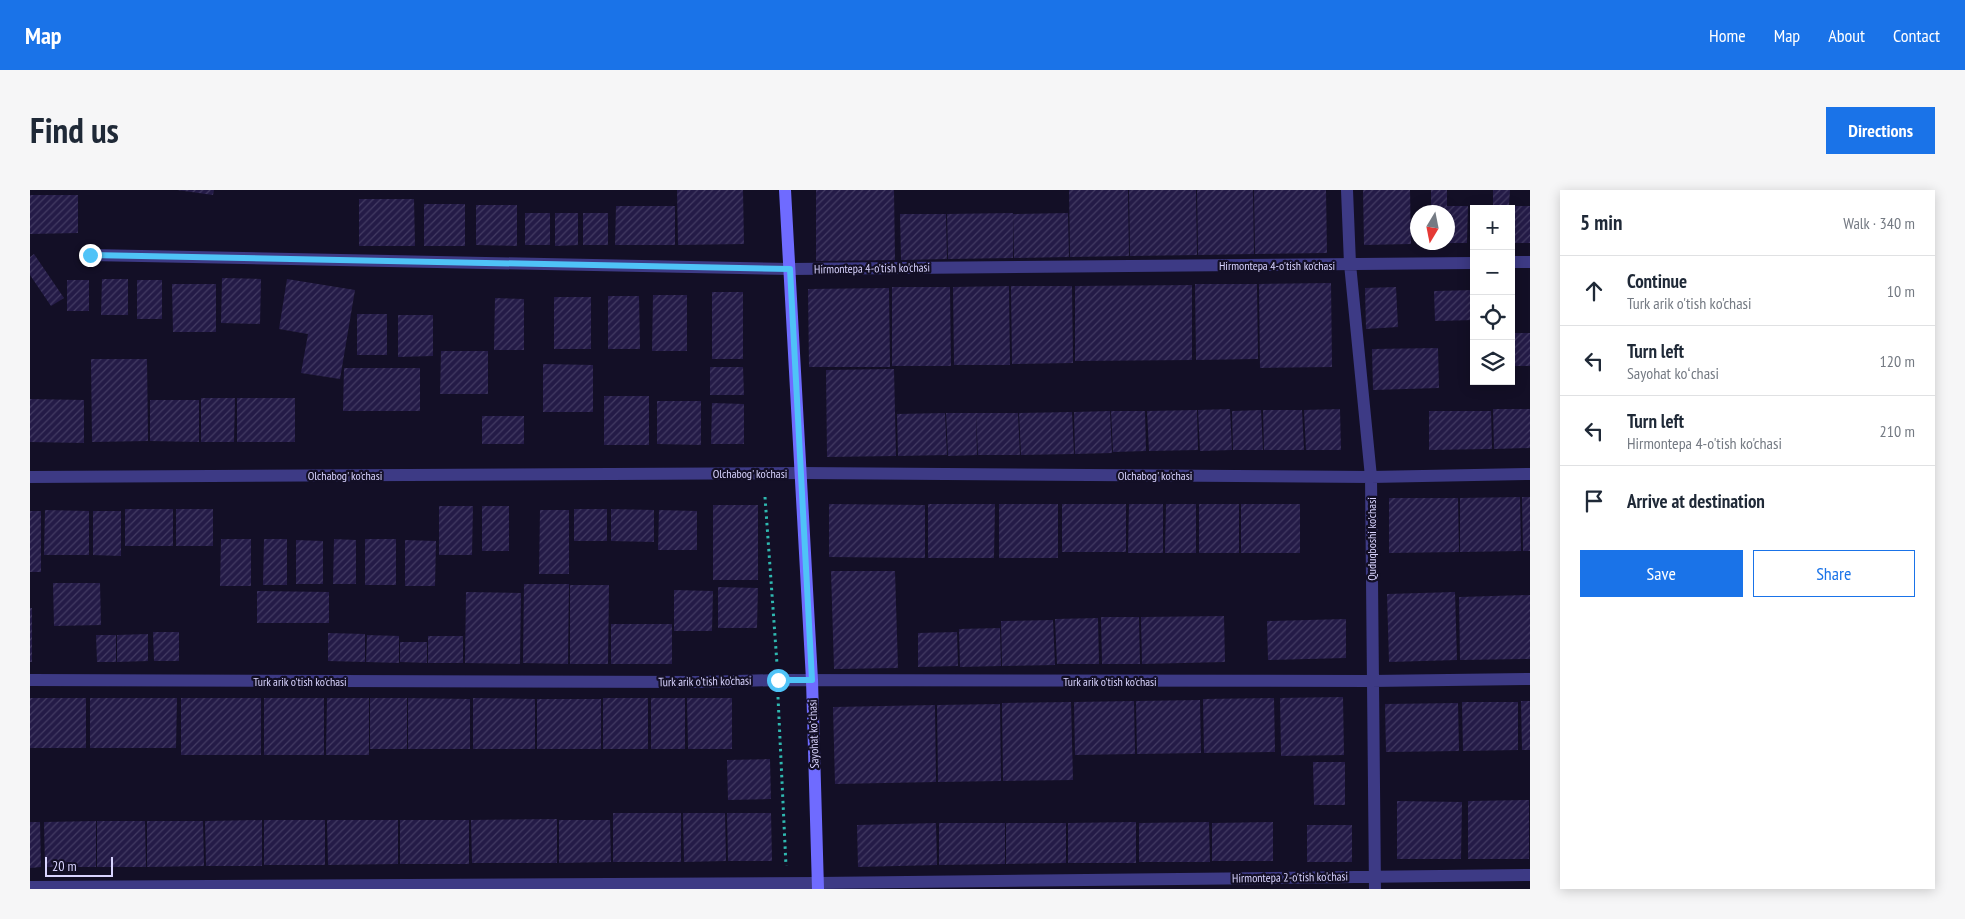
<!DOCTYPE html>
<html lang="en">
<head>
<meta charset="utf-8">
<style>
	:root { --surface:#fff; --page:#f6f6f7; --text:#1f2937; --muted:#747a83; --line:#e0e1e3; --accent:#1a73e8 }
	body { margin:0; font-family:"PT Sans Narrow",sans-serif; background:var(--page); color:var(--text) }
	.controls { position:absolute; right:15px; top:15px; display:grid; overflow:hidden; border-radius:0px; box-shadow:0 2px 12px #0003 }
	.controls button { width:45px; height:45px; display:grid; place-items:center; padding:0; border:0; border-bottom:1px solid var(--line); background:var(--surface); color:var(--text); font:25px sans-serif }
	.compass { position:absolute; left:1380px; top:15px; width:45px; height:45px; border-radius:50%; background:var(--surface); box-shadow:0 2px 12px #0003; rotate:190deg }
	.scale { position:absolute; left:15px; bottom:12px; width:68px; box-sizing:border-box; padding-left:5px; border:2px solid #d9d4ff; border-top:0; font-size:14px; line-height:18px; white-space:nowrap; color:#d9d4ff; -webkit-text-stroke:4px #130f26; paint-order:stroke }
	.stop { position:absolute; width:15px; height:15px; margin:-11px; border:4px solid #4fc3f7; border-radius:50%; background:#fff }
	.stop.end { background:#4fc3f7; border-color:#fff; box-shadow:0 1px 5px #0008 }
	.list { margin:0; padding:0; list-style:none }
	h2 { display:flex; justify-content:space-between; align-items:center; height:65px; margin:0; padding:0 20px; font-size:21px }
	h2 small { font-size:16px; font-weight:400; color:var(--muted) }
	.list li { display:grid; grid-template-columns:32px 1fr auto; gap:15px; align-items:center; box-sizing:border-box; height:70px; padding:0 20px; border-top:1px solid var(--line) }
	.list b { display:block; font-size:19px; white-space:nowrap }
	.list p { margin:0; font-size:16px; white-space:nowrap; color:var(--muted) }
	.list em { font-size:16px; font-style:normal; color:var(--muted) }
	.actions { display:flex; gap:10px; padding:15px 20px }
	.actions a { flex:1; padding:11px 0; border:1px solid var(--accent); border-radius:0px; text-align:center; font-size:18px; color:var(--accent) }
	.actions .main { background:var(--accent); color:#fff }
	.icon { flex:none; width:28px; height:28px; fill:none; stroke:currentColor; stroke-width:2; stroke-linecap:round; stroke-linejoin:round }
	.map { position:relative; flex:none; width:1500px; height:699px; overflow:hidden; border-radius:0px }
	header { display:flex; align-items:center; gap:30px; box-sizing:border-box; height:70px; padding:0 25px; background:var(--accent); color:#fff }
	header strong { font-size:24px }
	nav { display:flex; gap:28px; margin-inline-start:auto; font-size:18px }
	.intro { display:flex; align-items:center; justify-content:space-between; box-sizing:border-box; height:120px; padding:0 30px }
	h1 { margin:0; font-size:35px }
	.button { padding:12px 22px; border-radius:0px; background:var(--accent); color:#fff; font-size:18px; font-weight:700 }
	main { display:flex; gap:30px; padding:0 30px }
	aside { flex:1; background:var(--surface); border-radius:0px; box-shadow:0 2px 12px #0003 }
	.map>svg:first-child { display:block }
	.building { fill:url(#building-hatch) }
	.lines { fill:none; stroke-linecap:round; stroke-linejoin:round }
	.path { stroke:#2fb8b0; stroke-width:3; stroke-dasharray:2.5 4; stroke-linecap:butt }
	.street { stroke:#3d3a85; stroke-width:12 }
	.secondary { stroke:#6f6bff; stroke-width:12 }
	.route { stroke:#4fc3f7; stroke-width:6 }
	.labels { text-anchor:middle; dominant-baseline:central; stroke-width:4.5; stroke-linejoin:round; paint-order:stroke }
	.street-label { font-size:12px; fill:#d9d4ff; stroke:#130f26 }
</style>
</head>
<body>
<header>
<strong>Map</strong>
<nav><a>Home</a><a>Map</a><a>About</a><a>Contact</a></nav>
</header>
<div class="intro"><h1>Find us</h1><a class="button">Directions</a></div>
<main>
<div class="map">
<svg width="1500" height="699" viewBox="0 0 1500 699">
	<defs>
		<pattern id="building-hatch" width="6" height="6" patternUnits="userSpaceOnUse" patternTransform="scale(1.25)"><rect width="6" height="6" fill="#241b47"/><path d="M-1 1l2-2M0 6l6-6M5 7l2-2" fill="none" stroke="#433b63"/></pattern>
	</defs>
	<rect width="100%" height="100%" fill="#130f26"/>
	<path class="building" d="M147,0h37l-1,5z
		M647,0h66l1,54 -66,1z
		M786,0h78l1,70 -79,1z
		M1039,0h59l1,66 -59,1z
		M1099,0h67l1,65 -67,1z
		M1167,0h56l1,64 -56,1z
		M1224,0h72l1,63 -72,1z
		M1333,0h47l1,54 -47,1z
		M1401,0h16v16h21l-1,37h-19v-31h-17z
		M1463,0h17l-1,16h21v37h-19v-34h-18z
		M0,5h48v38l-48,1z
		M329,9h55l1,47h-56z
		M394,14h41v42h-41z
		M446,15h41v41l-41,-1z
		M586,16h59v39h-60z
		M495,23h25v32h-25z
		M525,23h23v32l-23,1z
		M553,23h25v32h-25z
		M983,23v45l-65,1 -1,-45z
		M1038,23l1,44 -55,1 -1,-44z
		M870,24h46l1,45 -46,1z
		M4,64l30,44 -13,8 -21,-31v-18z
		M192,88l39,1 -1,45 -39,-1z
		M72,89h26v36h-27z
		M257,89l68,11 -15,89 -39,-6 7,-39 -29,-5z
		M37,90h22v31h-22z
		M107,90h25v39h-25z
		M1301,93l1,84 -72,1 -1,-84z
		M142,94h44v48h-43z
		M1165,94h62l1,75 -62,1z
		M1162,95v75l-117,1v-75z
		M979,96l1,79h-56l-1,-78z
		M981,96h61l1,77 -61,1z
		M862,97h58l1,79h-59z
		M1366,97l2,40 -32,2 -1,-41z
		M859,98l1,79h-81l-1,-78z
		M1444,100v30l-39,1 -1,-30z
		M682,102h31v67h-31z
		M623,105h34v56h-35z
		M578,106h31l1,53h-32z
		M524,107h37v52h-37z
		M465,108l29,1v51h-30z
		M327,124h30v41h-30z
		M368,125h35v41l-35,1z
		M1481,143h19v33h-19z
		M1408,158l1,40 -66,2 -1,-41z
		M411,161h47v43h-48z
		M61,169h56l1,82 -56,1z
		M513,174l50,1v47h-50z
		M680,177h33l1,28h-34z
		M314,178h76v43h-77z
		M864,179l2,87 -69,1 -1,-87z
		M574,206h45v49h-45z
		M171,208h34l-1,44h-33z
		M207,208h58v44h-58z
		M0,209l54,1v43l-54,-1z
		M120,210h49v42l-49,-1z
		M627,211h44v44l-44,-1z
		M682,213l32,1v40h-33z
		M1200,219l2,41 -32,1 -2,-41z
		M1310,219l1,41h-35l-2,-40z
		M1463,219h37v39l-36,1z
		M1167,220l1,40 -49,1 -2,-40z
		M1231,220l2,40h-30l-1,-39z
		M1233,220h39l2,40h-40z
		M1080,221l2,42 -37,1 -1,-42z
		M1081,221h34l1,40 -33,1z
		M1399,221h62l1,38 -63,1z
		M1042,222l2,42 -53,1 -2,-42z
		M915,223l2,42 -49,1 -1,-42z
		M916,223h30l1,42 -29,1z
		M946,223h42l2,42h-42z
		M452,226h42v28h-42z
		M1490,307l1,54 -61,1v-54z
		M1492,307h8v54h-7z
		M1359,308h69l1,54 -70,1z
		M799,314l96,1v53l-96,-1z
		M898,314h67l-1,54h-66z
		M969,314h59v54h-59z
		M1032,314h64v48h-64z
		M1099,314h34v49h-35z
		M1136,314h30v49h-31z
		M1169,314h40v49h-40z
		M1211,314h59v49h-59z
		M683,315h45v75h-45z
		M409,316h34l-1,49h-33z
		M452,316h27v45h-27z
		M95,319h48v37h-48z
		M146,319h37v37h-37z
		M544,319h33v32h-33z
		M581,319l43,1v32l-43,-1z
		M15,320l44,1v44h-45z
		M510,320h29v64h-30z
		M629,320l38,1v39h-39z
		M0,321h11v61h-11z
		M63,321h28v45l-28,-1z
		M191,349h30v47h-31z
		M234,349h23v46h-24z
		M304,349l22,1v44h-23z
		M335,349h31v46h-31z
		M266,350l27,1v43h-27z
		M375,350l31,1 -1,45h-30z
		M801,381h64l3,97 -64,1z
		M23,393h47l1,42 -47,1z
		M494,394h45l-1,80 -45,-1z
		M540,395h39l-1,79h-38z
		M688,397l40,1 -1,40h-39z
		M644,400l39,1 -1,40h-38z
		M227,401l72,1v31h-72z
		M436,402l55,1 -1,71 -55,-1z
		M1425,402l2,68 -68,2 -2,-68z
		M1500,405v64l-70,1 -1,-63z
		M0,418h2v54h-2z
		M1194,426l1,46 -83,2 -1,-47z
		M1071,427h38l1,47h-38z
		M1068,428l1,46h-42l-2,-45z
		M1316,429v39l-78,2 -1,-39z
		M1023,430l2,45 -53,1 -1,-45z
		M581,434h61v40h-61z
		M970,438l1,38 -41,1 -1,-38z
		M123,442h26v29h-25z
		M927,442l1,34 -40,1v-34z
		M298,443l37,1v28l-37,-1z
		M118,444v27l-31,1v-27z
		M66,445h20v27h-19z
		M337,445l32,1v27l-33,-1z
		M398,446h35v27h-35z
		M370,452h27v21l-27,-1z
		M1313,507l1,58 -63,1 -1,-58z
		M0,508h56v50h-56z
		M60,508h87l-1,50h-86z
		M151,508h80v57h-80z
		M234,508h60v57h-60z
		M297,508h42v57h-43z
		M340,508h37v51h-37z
		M378,508l62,1v50h-62z
		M443,508l62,1v50h-62z
		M573,508h45v51h-45z
		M621,508h34v51h-34z
		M657,508h45v51h-44z
		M1244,508l1,54 -71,1 -1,-54z
		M507,509h64v50h-64z
		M1170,510l1,53 -64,1 -1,-53z
		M1104,511l1,53 -60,1 -1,-53z
		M1491,511h9v49h-8z
		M1041,512l2,78 -70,1 -1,-78z
		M1432,512h56v48l-55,1z
		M1428,513l1,48 -73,1 -1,-48z
		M970,514l1,77 -63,1 -1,-77z
		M905,515l1,77 -101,2 -2,-77z
		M740,569l1,40 -43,1 -1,-40z
		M1283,572h32v43h-31z
		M1499,610v59h-61v-58z
		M1367,611l65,1 -1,57h-64z
		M583,623h68v49h-68z
		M653,623h42l1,48 -42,1z
		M697,623h44l1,48h-44z
		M527,629v44h-85l-1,-43z
		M232,630v46h-56l-1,-45z
		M234,630h61v45h-61z
		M297,630h71v44l-70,1z
		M370,630h69v44h-69z
		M529,630h51l1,42 -52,1z
		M66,631v46h-51l-1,-45z
		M67,631h48l1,46h-49z
		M117,631h56l1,45 -57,1z
		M0,632h10l1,45 -11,1z
		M1106,632v41h-68v-40z
		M1179,632l1,40h-71v-39z
		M1243,632v39h-61v-38z
		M906,633l1,42 -79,2 -1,-42z
		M909,633h66v41l-66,1z
		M976,633h60v40l-60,1z
		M1277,635h45v37h-45z"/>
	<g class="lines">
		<path class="path" d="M735,307l12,167
			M748,507l8,169"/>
		<path class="street" d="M1317,0l3,74 21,213 4,412
			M60,65l700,14 684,-6
			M1481,72h19
			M0,287l770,-4 571,4 159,-3
			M0,490l669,2 79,-2 593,1 159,-2
			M0,697l788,-4 712,-8"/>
		<path class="secondary" d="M755,0l27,490 6,209"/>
	</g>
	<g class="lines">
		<path class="route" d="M60,65l700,14 22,411h-34"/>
	</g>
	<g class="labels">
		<g class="street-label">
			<text x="1247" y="75">Hirmontepa 4-o'tish ko'chasi</text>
			<text transform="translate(842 78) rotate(-1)">Hirmontepa 4-o'tish ko'chasi</text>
			<text x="720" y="283">Olchabog' ko'chasi</text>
			<text x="315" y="285">Olchabog' ko'chasi</text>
			<text x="1125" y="285">Olchabog' ko'chasi</text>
			<text transform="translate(1341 349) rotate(-90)">Quduqboshi ko'chasi</text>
			<text x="270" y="491">Turk arik o'tish ko'chasi</text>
			<text transform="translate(675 491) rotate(-1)">Turk arik o'tish ko'chasi</text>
			<text x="1080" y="491">Turk arik o'tish ko'chasi</text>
			<text transform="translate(783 544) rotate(-92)">Sayohat koʻchasi</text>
			<text transform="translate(1260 687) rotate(-1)">Hirmontepa 2-o'tish ko'chasi</text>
		</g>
	</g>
</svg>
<div class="controls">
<button>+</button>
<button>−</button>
<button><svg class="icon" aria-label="locate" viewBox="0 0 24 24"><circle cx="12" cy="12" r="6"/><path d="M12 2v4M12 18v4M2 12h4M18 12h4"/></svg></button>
<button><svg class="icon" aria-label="layers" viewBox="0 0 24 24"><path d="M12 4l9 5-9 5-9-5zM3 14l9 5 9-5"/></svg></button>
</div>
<svg class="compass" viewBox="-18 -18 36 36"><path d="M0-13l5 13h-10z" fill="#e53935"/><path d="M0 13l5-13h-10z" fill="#747a83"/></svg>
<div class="scale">20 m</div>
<div class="stop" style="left:748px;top:490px"></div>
<div class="stop end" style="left:60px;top:65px"></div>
</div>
<aside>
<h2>5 min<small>Walk · 340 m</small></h2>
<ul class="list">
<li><svg class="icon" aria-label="ahead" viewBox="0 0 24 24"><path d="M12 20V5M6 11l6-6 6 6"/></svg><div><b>Continue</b><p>Turk arik o'tish ko'chasi</p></div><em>10 m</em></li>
<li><svg class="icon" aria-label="left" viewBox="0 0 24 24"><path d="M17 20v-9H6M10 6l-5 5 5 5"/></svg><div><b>Turn left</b><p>Sayohat koʻchasi</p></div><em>120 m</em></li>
<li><svg class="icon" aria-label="left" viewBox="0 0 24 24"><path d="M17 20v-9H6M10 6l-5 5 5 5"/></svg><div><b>Turn left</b><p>Hirmontepa 4-o'tish ko'chasi</p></div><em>210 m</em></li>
<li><svg class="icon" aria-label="arrive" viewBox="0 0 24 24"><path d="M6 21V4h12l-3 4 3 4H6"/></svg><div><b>Arrive at destination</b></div></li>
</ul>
<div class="actions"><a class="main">Save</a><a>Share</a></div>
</aside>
</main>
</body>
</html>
